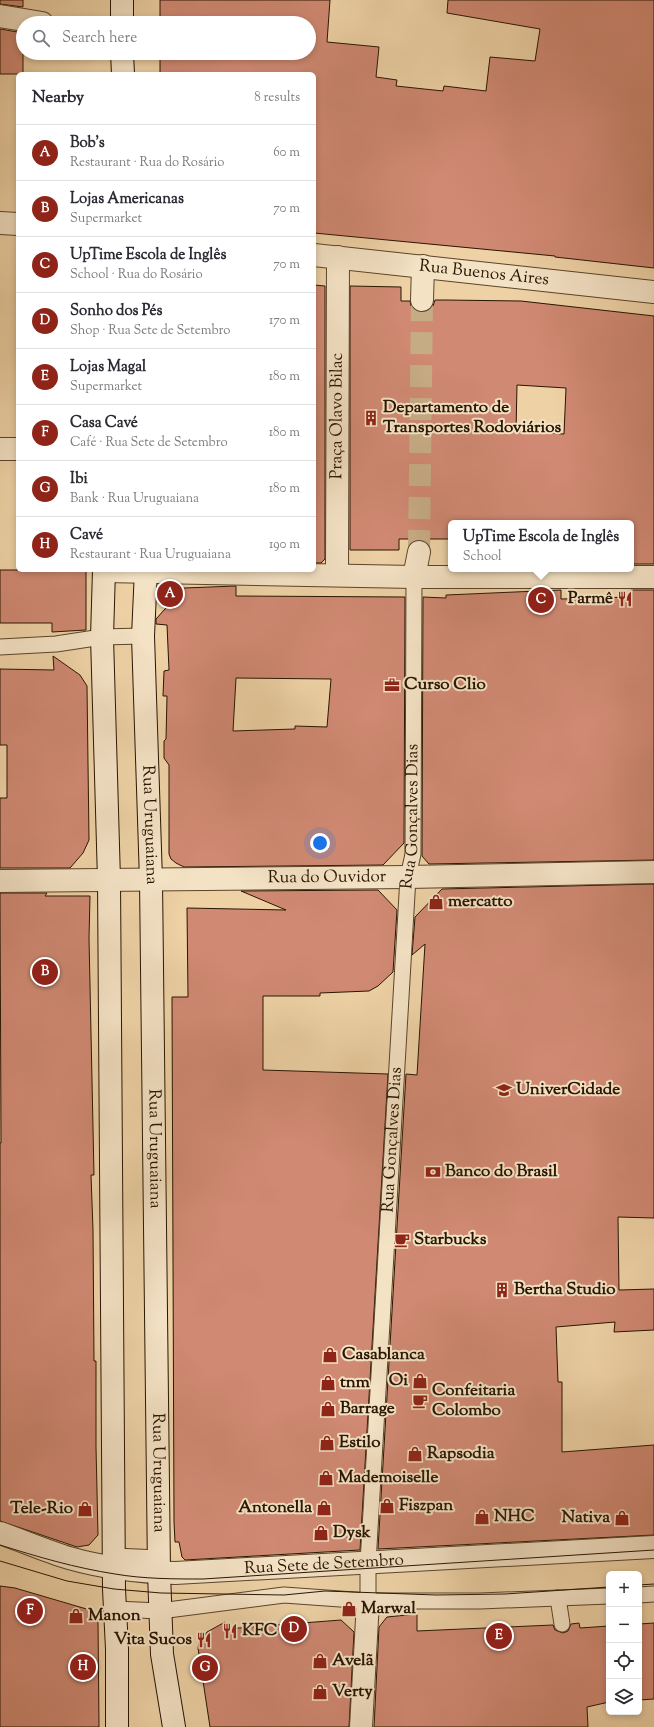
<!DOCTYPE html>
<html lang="en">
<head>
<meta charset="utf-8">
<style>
	:root { --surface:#fff; --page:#f2f2f3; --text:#2b2b33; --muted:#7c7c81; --line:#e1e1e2; --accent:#8f2418 }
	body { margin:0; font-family:"Sorts Mill Goudy",serif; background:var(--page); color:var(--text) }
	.controls { position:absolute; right:12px; bottom:12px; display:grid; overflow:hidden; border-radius:6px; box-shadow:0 2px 6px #0003 }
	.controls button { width:36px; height:36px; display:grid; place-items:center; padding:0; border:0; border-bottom:1px solid var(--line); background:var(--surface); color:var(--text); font:20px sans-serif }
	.you { position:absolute; left:320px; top:843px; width:14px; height:14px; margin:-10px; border:3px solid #fff; border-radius:50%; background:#1a73e8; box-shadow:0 0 0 6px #1a73e833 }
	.badge { display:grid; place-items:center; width:26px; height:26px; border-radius:50%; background:var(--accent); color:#fff; font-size:13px; font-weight:700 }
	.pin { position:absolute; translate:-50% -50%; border:2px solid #fff; box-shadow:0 1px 4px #0006 }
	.popup { position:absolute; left:448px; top:520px; width:186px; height:52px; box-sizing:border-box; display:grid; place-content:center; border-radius:6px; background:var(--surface); filter:drop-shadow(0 1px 3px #0005); font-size:13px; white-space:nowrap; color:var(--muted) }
	.popup b { font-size:15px; color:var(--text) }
	.popup::after { content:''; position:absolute; left:50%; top:100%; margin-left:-8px; border:8px solid transparent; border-top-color:var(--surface) }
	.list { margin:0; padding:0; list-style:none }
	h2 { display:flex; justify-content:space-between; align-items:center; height:52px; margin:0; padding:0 16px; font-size:17px }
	h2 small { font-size:13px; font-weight:400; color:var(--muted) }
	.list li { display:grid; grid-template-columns:26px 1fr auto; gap:12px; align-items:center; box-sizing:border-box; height:56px; padding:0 16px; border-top:1px solid var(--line) }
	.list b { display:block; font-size:15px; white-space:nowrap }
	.list p { margin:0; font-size:13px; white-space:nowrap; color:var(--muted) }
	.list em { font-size:13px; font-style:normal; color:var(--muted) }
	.icon { flex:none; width:22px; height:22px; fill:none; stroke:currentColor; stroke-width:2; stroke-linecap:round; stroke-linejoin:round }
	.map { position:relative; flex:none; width:654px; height:1727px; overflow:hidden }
	.search { position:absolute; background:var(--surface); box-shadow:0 2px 6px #0003; left:16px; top:16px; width:300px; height:44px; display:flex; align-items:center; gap:10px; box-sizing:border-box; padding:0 14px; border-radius:22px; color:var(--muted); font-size:15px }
	.panel { position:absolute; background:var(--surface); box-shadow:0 2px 6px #0003; left:16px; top:72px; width:300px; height:500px; border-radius:6px }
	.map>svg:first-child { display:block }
	.building { fill:#d08973; stroke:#281500; fill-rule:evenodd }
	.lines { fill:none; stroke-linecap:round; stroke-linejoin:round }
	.street-tunnel { stroke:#c6ac85; stroke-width:22; stroke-dasharray:22 11; stroke-linecap:butt }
	.lane-casing { stroke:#5a442a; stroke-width:17 }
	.street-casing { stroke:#5a442a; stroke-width:24 }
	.secondary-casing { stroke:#281500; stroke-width:24 }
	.lane { stroke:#f4e2c5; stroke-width:15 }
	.street { stroke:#f4e2c5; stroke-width:22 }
	.secondary { stroke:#f4e2c5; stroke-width:22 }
	.tram { stroke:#281500; stroke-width:1 }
	.labels { text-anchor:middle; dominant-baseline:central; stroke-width:4; stroke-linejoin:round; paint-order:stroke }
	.street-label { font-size:17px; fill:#281500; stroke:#f4e2c5 }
	.poi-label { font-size:17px; font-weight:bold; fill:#281500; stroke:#f4e2c5; text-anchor:start }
</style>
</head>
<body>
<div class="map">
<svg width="654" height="1727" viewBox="0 0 654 1727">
	<rect width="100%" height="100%" fill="#eed2a6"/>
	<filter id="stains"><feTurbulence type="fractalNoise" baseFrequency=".005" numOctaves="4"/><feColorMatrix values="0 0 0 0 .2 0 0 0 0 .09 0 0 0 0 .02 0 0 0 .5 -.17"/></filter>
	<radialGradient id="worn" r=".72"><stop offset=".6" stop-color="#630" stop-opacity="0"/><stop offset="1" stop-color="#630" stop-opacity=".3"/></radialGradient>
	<path class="building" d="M0,0h23v7l-23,-3z
		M160,0h170l-3,42 52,5 -3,30 21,3 -1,6 47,5 1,-5 42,5 4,-34 45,4 5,-32 -93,-16 1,-13h206v268l-99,-11v-1l-241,-23v-159h-154v-21h149v-30h-149z
		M0,29l23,4v41h-23z
		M314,285l11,1v273l-4,4h-7z
		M350,286l51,1v14h9l1,5 4,4 6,2 7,-1 5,-5 2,-6h10l76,1 133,15v248h-23v-41h-180v16h-52v11h-49zM517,385l49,3 -2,46 -48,-3z
		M0,570h86v60l-34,2v-9h-52z
		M236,586v10l169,1 -1,246 -21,22 -199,2 -8,-4 -5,-4 -2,-5v-89l-5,-7v-17l2,-2 1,-43h-4l1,-25 5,-1 -2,-45 -11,-1v-5l28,-31zM236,678l95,1 -4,48 -32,-1v3l-62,2z
		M561,590v9l70,-2v-7h23v270l-225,4 -7,-8 1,-259 23,1v-3z
		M53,656l27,19 7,11 2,154 -6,13 -13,15h-70v-70h7v-53h-7v-76l54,1z
		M654,884v334l-36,-1 1,73 35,-1v41l-40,2 1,-10 -59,5 2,55h4v70l92,-7v90l-276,14 28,-475 11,1 8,-131 -13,11 3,-38 27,-28z
		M378,890l19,20 -4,62 -15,14 -9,5 -49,2v3h-57v74l125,4 -28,476 -175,10 -3,-3 -3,-15h-4l-1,-20 -2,-525h16l-1,-89 99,2 -45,-19z
		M0,893h47l-2,3h45l-1,42 5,237h-3l2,55 1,131h2v86l2,88 -9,10 -12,2 -77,-26v-378h1z
		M0,1586l15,2 75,22 8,11 1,106h-99z
		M417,1614v17l136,-6 2,5 8,3 5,-2 3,-7 8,-1 1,5 29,-2v76l-22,5 1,20h-214l5,-100 8,-10z
		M341,1620l13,12 -5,95h-139l-12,-79 1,-5 8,-11 18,-10 1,7z
		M654,1623v76l-15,1v-76z"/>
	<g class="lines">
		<path class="street-tunnel" d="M419,552l3,-252"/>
		<g class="lane-casing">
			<g id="lane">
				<path d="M0,647l56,-3 46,-7 41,-1"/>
				<path d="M115,1556l44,2"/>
				<path d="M639,1595l15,-1"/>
				<path d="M558,1598l4,26"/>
				<path id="s1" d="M368,1601v-38l40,-686 5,-23 1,-277"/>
				<path d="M115,1609l45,2 124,-16 84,6h112l129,-5"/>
			</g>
		</g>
		<g class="street-casing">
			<g id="street">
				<path d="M0,16l42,7"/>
				<path d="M0,223l18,1"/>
				<path id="s2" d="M314,255l340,37"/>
				<path d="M422,300l1,-34"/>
				<path d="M0,449h18"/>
				<path d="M104,571l310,6h240"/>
				<path id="s3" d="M337,574l1,-317"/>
				<path d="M414,577l5,-25"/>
				<path id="s4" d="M0,881l408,-4 246,-5"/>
				<path id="s5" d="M0,1533c23,8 46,18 69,25 35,10 71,14 106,15l479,-26"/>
				<path d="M361,1727l7,-126"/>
			</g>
		</g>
		<g class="secondary-casing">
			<g id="secondary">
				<path d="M122,23v-23"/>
				<path d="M122,53l1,21"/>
				<path d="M104,570l-2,67 7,243 5,709 3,60v78"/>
				<path id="s6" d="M146,570l-3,66 8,244 8,693 3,81 12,73"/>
			</g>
		</g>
		<use href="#lane" class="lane"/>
		<use href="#street" class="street"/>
		<use href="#secondary" class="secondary"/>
		<path class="tram" d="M0,1545c38,12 76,23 115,29 29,5 59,5 88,5l451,-29
			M0,1561l67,20 47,8 47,4 123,2 41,-4 111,4 69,-1 104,-7
			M639,1585l15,-1"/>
	</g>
	<defs>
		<g id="building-bare" transform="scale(1.2)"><path d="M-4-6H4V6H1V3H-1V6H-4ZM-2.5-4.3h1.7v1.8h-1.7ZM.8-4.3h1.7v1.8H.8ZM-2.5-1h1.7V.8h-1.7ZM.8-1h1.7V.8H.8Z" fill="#8f2418" stroke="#f4e2c5" stroke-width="2.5" paint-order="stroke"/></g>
		<g id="restaurant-bare" transform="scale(1.2)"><path d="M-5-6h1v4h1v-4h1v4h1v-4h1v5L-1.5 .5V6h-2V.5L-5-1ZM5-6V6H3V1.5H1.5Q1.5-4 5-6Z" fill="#8f2418" stroke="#f4e2c5" stroke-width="2.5" paint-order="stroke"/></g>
		<g id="office-bare" transform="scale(1.2)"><path d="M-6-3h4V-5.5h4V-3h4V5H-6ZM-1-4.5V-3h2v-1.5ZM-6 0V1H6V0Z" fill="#8f2418" stroke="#f4e2c5" stroke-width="2.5" paint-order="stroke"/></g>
		<g id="shop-bare" transform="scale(1.2)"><path d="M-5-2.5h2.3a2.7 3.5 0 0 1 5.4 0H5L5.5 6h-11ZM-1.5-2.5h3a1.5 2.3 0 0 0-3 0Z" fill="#8f2418" stroke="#f4e2c5" stroke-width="2.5" paint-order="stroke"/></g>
		<g id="university-bare" transform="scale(1.2)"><path d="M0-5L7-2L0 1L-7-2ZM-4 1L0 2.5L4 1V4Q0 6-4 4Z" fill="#8f2418" stroke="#f4e2c5" stroke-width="2.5" paint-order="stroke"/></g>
		<g id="bank-bare" transform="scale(1.2)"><path d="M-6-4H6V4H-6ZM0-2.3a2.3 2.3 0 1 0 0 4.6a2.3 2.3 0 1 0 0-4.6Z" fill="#8f2418" stroke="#f4e2c5" stroke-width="2.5" paint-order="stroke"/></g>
		<g id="cafe-bare" transform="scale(1.2)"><path d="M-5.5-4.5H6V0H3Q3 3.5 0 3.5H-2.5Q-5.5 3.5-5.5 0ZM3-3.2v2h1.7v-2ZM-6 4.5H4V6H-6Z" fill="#8f2418" stroke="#f4e2c5" stroke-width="2.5" paint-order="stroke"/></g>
	</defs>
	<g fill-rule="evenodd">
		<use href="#building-bare" x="371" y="418"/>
		<use href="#restaurant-bare" x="625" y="599"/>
		<use href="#office-bare" x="392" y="685"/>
		<use href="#shop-bare" x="436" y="902"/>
		<use href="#university-bare" x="504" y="1090"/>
		<use href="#bank-bare" x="433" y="1172"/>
		<use href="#cafe-bare" x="402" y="1240"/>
		<use href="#building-bare" x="502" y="1290"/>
		<use href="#shop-bare" x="330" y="1355"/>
		<use href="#shop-bare" x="420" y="1381"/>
		<use href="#shop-bare" x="328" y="1383"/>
		<use href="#cafe-bare" x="420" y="1401"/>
		<use href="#shop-bare" x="328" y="1409"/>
		<use href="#shop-bare" x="327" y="1443"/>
		<use href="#shop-bare" x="415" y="1454"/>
		<use href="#shop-bare" x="326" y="1478"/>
		<use href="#shop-bare" x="387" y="1506"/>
		<use href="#shop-bare" x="324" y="1508"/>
		<use href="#shop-bare" x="85" y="1509"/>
		<use href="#shop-bare" x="482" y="1517"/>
		<use href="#shop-bare" x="622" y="1518"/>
		<use href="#shop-bare" x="321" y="1533"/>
		<use href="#shop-bare" x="349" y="1609"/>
		<use href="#shop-bare" x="76" y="1616"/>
		<use href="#restaurant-bare" x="230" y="1631"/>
		<use href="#restaurant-bare" x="204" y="1640"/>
		<use href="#shop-bare" x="320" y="1661"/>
		<use href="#shop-bare" x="320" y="1692"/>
	</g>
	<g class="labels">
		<g class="street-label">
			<text stroke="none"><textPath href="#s2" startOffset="171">Rua Buenos Aires</textPath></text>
			<text stroke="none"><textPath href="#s3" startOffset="158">Praça Olavo Bilac</textPath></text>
			<text stroke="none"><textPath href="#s1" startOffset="786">Rua Gonçalves Dias</textPath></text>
			<text stroke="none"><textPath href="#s6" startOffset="255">Rua Uruguaiana</textPath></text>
			<text stroke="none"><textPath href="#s4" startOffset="327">Rua do Ouvidor</textPath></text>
			<text stroke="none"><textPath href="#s1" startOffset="462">Rua Gonçalves Dias</textPath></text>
			<text stroke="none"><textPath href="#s6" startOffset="579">Rua Uruguaiana</textPath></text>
			<text stroke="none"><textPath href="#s6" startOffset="903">Rua Uruguaiana</textPath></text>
			<text stroke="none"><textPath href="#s5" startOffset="330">Rua Sete de Setembro</textPath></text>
		</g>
		<g class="poi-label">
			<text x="383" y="408">Departamento de<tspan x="383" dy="20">Transportes Rodoviários</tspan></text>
			<text x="613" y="599" text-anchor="end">Parmê</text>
			<text x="404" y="685">Curso Clio</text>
			<text x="448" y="902">mercatto</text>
			<text x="516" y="1090">UniverCidade</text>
			<text x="445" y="1172">Banco do Brasil</text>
			<text x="414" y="1240">Starbucks</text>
			<text x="514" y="1290">Bertha Studio</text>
			<text x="342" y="1355">Casablanca</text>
			<text x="408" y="1381" text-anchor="end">Oi</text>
			<text x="340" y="1383">tnm</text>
			<text x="432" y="1391">Confeitaria<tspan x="432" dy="20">Colombo</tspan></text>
			<text x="340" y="1409">Barrage</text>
			<text x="339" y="1443">Estilo</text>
			<text x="427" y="1454">Rapsodia</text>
			<text x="338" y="1478">Mademoiselle</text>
			<text x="399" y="1506">Fiszpan</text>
			<text x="312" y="1508" text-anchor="end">Antonella</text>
			<text x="73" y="1509" text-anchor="end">Tele-Rio</text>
			<text x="494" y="1517">NHC</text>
			<text x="610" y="1518" text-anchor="end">Nativa</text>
			<text x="333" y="1533">Dysk</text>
			<text x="361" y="1609">Marwal</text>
			<text x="88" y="1616">Manon</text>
			<text x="242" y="1631">KFC</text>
			<text x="192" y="1640" text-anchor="end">Vita Sucos</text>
			<text x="332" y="1661">Avelã</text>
			<text x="332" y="1692">Verty</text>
		</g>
	</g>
	<rect width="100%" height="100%" filter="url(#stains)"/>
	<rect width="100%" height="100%" fill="url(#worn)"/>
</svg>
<div class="controls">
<button>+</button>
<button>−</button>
<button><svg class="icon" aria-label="locate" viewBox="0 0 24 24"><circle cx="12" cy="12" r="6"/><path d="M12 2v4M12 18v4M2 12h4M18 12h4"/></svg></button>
<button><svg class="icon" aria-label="layers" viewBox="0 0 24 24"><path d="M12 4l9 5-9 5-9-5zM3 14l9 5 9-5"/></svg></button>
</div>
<div class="you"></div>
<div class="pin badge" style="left:170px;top:594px">A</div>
<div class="pin badge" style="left:45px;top:972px">B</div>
<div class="pin badge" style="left:541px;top:600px">C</div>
<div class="popup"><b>UpTime Escola de Inglês</b>School</div>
<div class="pin badge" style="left:294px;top:1629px">D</div>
<div class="pin badge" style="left:499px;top:1636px">E</div>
<div class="pin badge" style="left:30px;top:1611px">F</div>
<div class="pin badge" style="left:205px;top:1668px">G</div>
<div class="pin badge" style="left:83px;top:1667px">H</div>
<div class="search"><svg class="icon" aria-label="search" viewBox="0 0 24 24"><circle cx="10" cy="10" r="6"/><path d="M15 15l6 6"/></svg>Search here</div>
<section class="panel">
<h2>Nearby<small>8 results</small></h2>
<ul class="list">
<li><span class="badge">A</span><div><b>Bob's</b><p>Restaurant · Rua do Rosário</p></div><em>60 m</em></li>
<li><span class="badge">B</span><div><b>Lojas Americanas</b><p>Supermarket</p></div><em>70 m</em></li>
<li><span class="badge">C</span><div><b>UpTime Escola de Inglês</b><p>School · Rua do Rosário</p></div><em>70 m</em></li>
<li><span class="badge">D</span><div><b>Sonho dos Pés</b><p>Shop · Rua Sete de Setembro</p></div><em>170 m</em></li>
<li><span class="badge">E</span><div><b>Lojas Magal</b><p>Supermarket</p></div><em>180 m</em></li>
<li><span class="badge">F</span><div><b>Casa Cavé</b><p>Café · Rua Sete de Setembro</p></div><em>180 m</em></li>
<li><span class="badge">G</span><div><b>Ibi</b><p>Bank · Rua Uruguaiana</p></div><em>180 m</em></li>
<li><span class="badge">H</span><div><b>Cavé</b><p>Restaurant · Rua Uruguaiana</p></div><em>190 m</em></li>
</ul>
</section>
</div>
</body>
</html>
